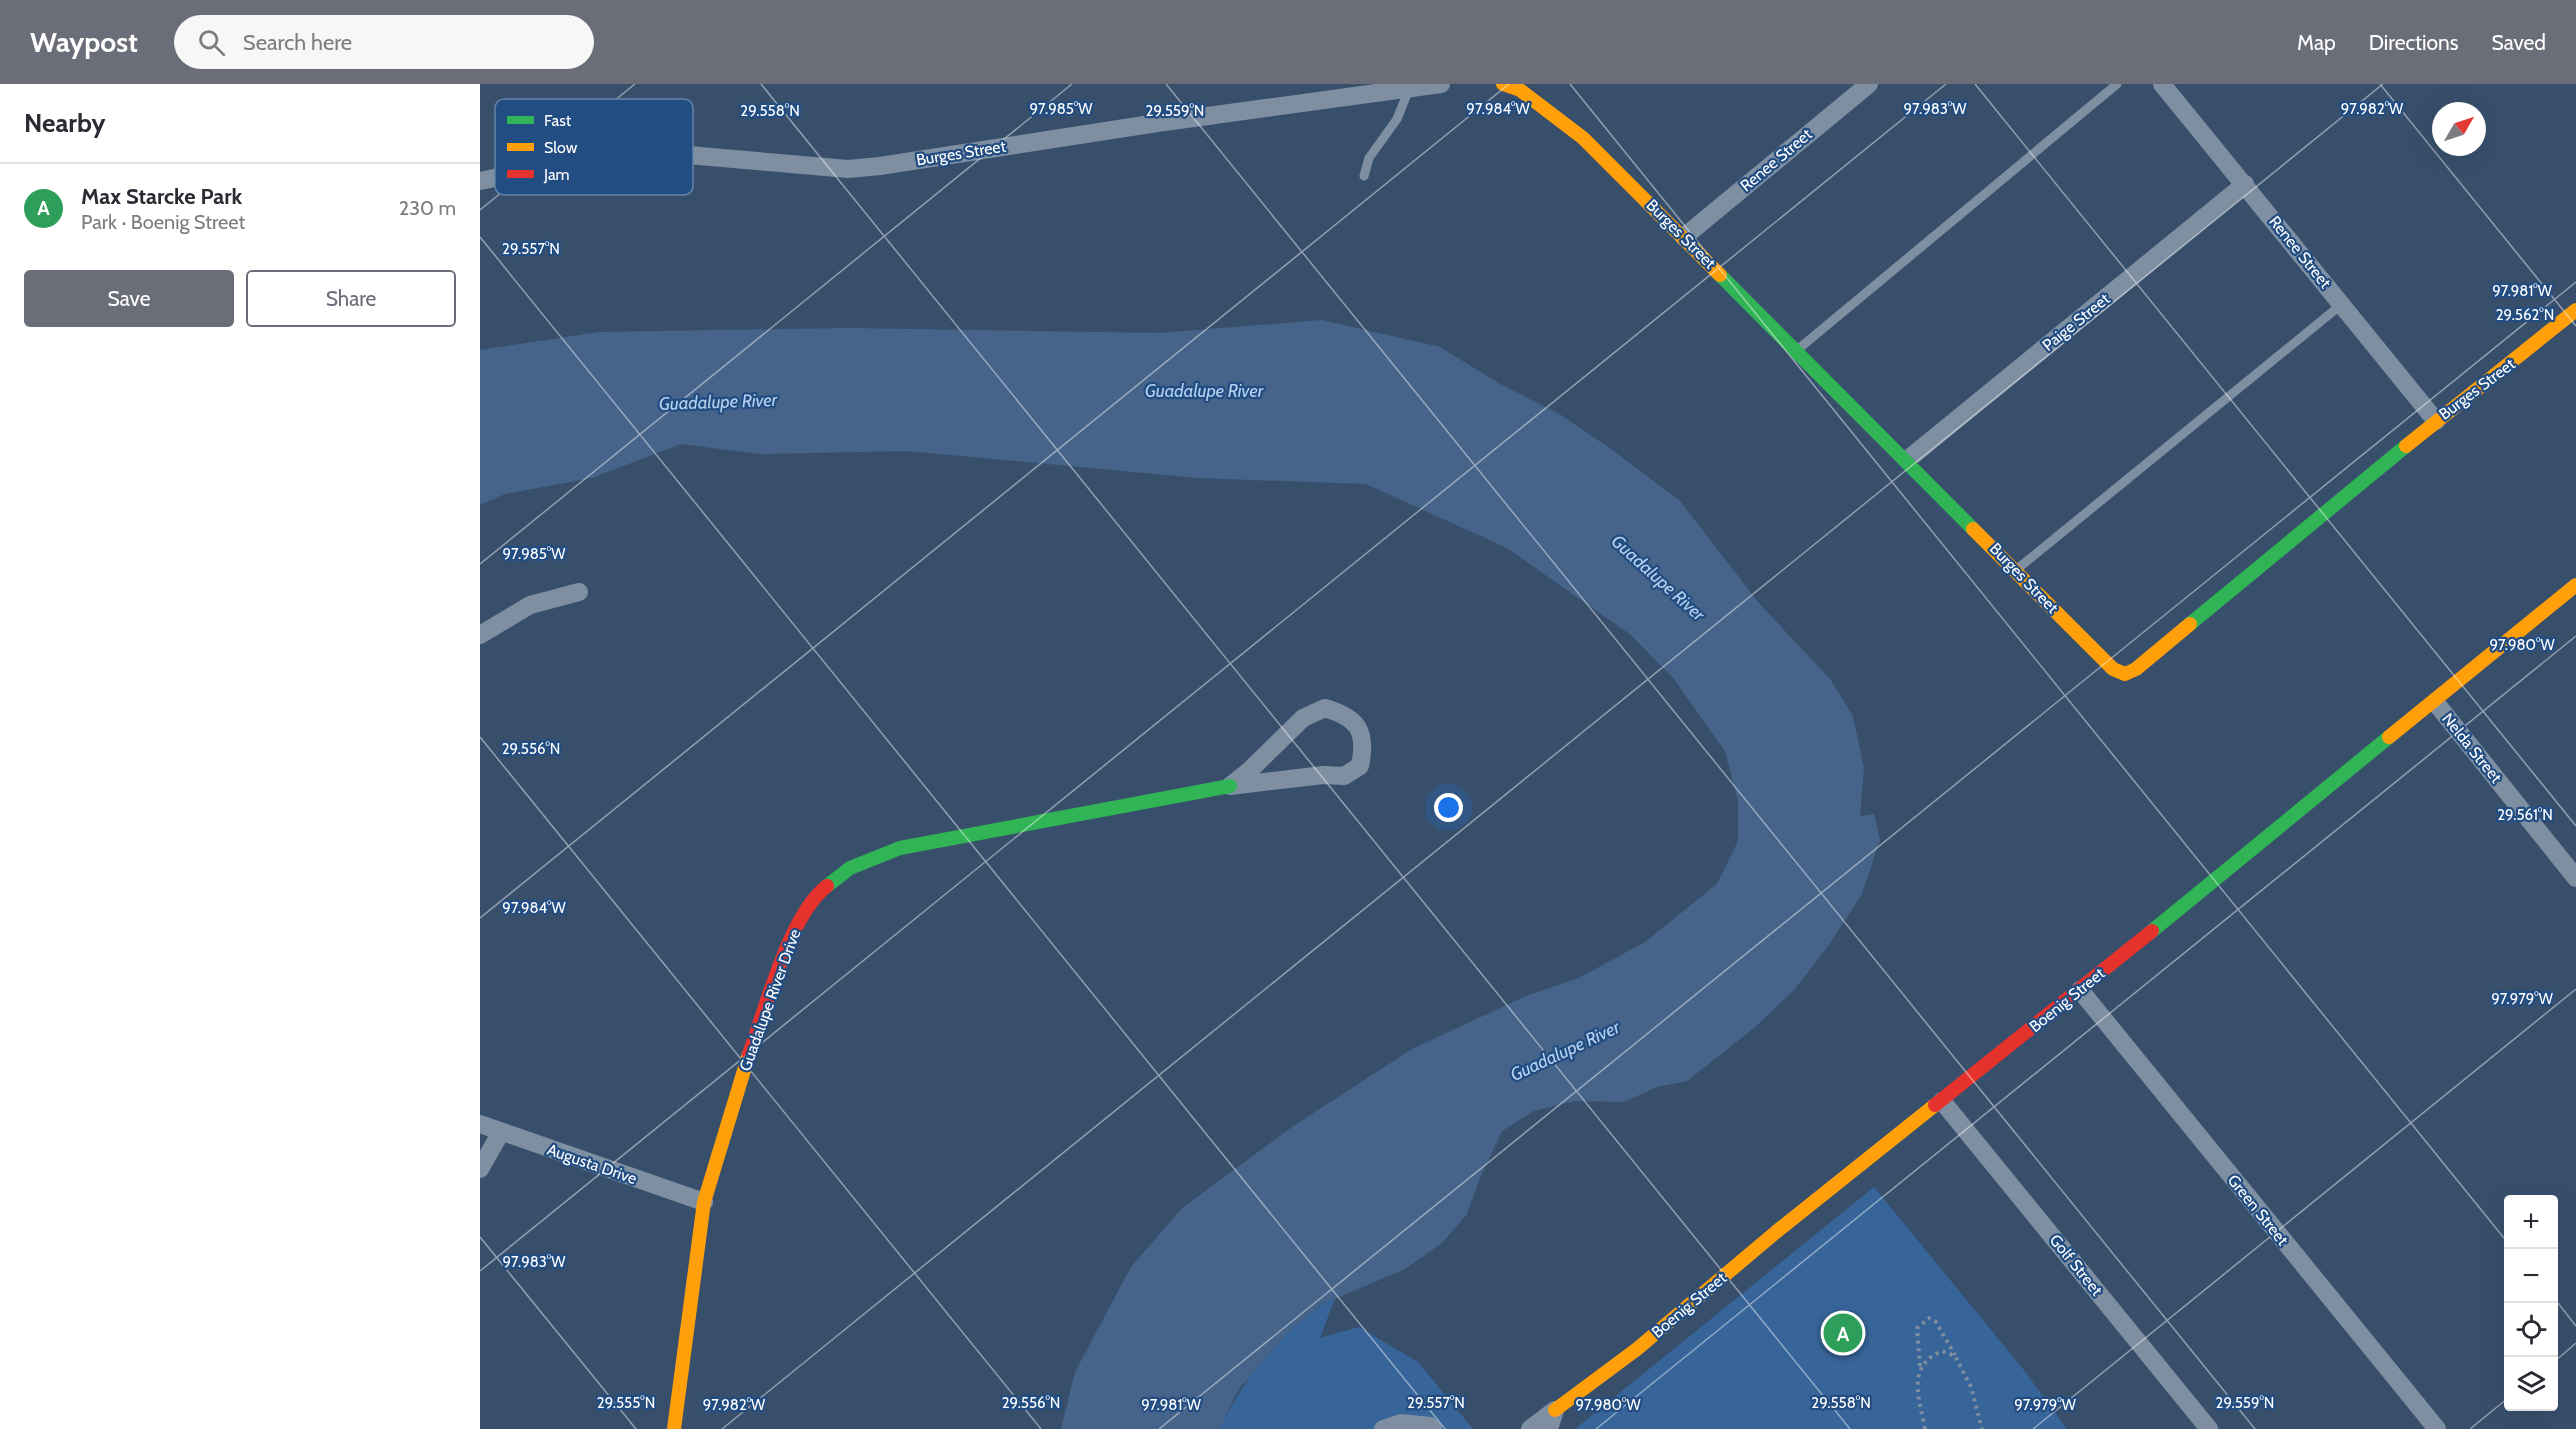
<!DOCTYPE html>
<html lang="en">
<head>
<meta charset="utf-8">
<style>
	:root { --surface:#fff; --page:#f7f7f7; --text:#2b2b33; --muted:#7c7c81; --line:#e1e1e2; --accent:#6b6e78 }
	body { margin:0; font-family:Cabin,sans-serif; background:var(--page); color:var(--text) }
	.controls { position:absolute; right:18px; bottom:18px; display:grid; overflow:hidden; border-radius:6px; box-shadow:0 6px 24px #0002 }
	.controls button { width:54px; height:54px; display:grid; place-items:center; padding:0; border:0; border-bottom:2px solid var(--line); background:var(--surface); color:var(--text); font:30px sans-serif }
	.compass { position:absolute; left:1952px; top:18px; width:54px; height:54px; border-radius:50%; background:var(--surface); box-shadow:0 6px 24px #0002; rotate:51deg }
	.you { position:absolute; left:969px; top:724px; width:21px; height:21px; margin:-15px; border:4px solid #fff; border-radius:50%; background:#1a73e8; box-shadow:0 0 0 9px #1a73e833 }
	.badge { display:grid; place-items:center; width:39px; height:39px; border-radius:50%; background:var(--accent); color:#fff; font-size:20px; font-weight:700 }
	.pin { position:absolute; translate:-50% -50%; border:3px solid #fff; box-shadow:0 2px 6px #0006 }
	.list { margin:0; padding:0; list-style:none }
	h2 { display:flex; justify-content:space-between; align-items:center; height:78px; margin:0; padding:0 24px; font-size:26px }
	h2 small { font-size:20px; font-weight:400; color:var(--muted) }
	.list li { display:grid; grid-template-columns:39px 1fr auto; gap:18px; align-items:center; box-sizing:border-box; height:90px; padding:0 24px; border-top:2px solid var(--line) }
	.list b { display:block; font-size:22px; white-space:nowrap }
	.list p { margin:0; font-size:20px; white-space:nowrap; color:var(--muted) }
	.list em { font-size:20px; font-style:normal; color:var(--muted) }
	.actions { display:flex; gap:12px; padding:18px 24px }
	.actions a { flex:1; padding:14px 0; border:2px solid var(--accent); border-radius:6px; text-align:center; font-size:21px; color:var(--accent) }
	.actions .main { background:var(--accent); color:#fff }
	.icon { flex:none; width:33px; height:33px; fill:none; stroke:currentColor; stroke-width:2; stroke-linecap:round; stroke-linejoin:round }
	.map { position:relative; flex:none; width:2096px; height:1345px; overflow:hidden }
	header { display:flex; align-items:center; gap:36px; box-sizing:border-box; height:84px; padding:0 30px; background:var(--accent); color:#fff }
	header strong { font-size:28px }
	nav { display:flex; gap:33px; margin-inline-start:auto; font-size:21px }
	.search { width:420px; height:54px; background:var(--page); display:flex; align-items:center; gap:15px; box-sizing:border-box; padding:0 21px; border-radius:33px; color:var(--muted); font-size:22px }
	main { display:flex }
	aside { flex:1; background:var(--surface) }
	.map>svg:first-child { display:block }
	.green { fill:#376499 }
	.water { fill:#466489 }
	.lines { fill:none; stroke-linecap:round; stroke-linejoin:round }
	.path { stroke:#7e8fa2; stroke-width:4; stroke-dasharray:3 4.5; stroke-linecap:butt }
	.lane { stroke:#7e8fa2; stroke-width:9 }
	.street { stroke:#7e8fa2; stroke-width:18 }
	.fast { stroke:#30b455; stroke-width:14 }
	.slow { stroke:#ff9f0a; stroke-width:14 }
	.jam { stroke:#e5322d; stroke-width:14 }
	.ticks { fill:none; stroke:#fff; stroke-width:1.5; stroke-opacity:0.45 }
	.labels { text-anchor:middle; dominant-baseline:central; stroke-width:4.5; stroke-linejoin:round; paint-order:stroke }
	.street-label { font-size:16px; fill:#fff; stroke:#224d82 }
	.water-label { font-size:18px; font-style:italic; fill:#b5d1ef; stroke:#224d82 }
	.key { fill:#224d82; stroke:#6482a8; stroke-width:1.5 }
	.key-label { font-size:16px; fill:#fff }
	.ticks-label { font-size:15px; text-anchor:middle; fill:#fff; stroke:#224d82; stroke-width:4.5; stroke-linejoin:round; paint-order:stroke }
</style>
</head>
<body>
<header>
<strong>Waypost</strong>
<div class="search"><svg class="icon" aria-label="search" viewBox="0 0 24 24"><circle cx="10" cy="10" r="6"/><path d="M15 15l6 6"/></svg>Search here</div>
<nav><a>Map</a><a>Directions</a><a>Saved</a></nav>
</header>
<main>
<aside>
<h2>Nearby<small></small></h2>
<ul class="list">
<li><span class="badge" style="background:#2e9e5b">A</span><div><b>Max Starcke Park</b><p>Park · Boenig Street</p></div><em>230 m</em></li>
</ul>
<div class="actions"><a class="main">Save</a><a>Share</a></div>
</aside>
<div class="map">
<svg width="2096" height="1345" viewBox="0 0 2096 1345">
	<rect width="100%" height="100%" fill="#384f6c"/>
	<path class="green" d="M1394,1103l149,182 44,60h-492z
		M855,1214l-15,40 39,-11 59,35 55,67h-254c26,-51 64,-104 116,-131z"/>
	<path class="water" d="M842,236l118,27 60,37 61,31 50,34 69,52 78,101 72,77 23,37 11,52 -4,48 14,-2 6,26 -18,54 -33,51 -35,45 -40,38 -67,53 -30,6 -33,15 -49,-1 -41,10 -32,20 -22,47 -13,36 -25,29 -37,26 -82,35 -32,25 -52,60 -20,40h-158l14,-57 56,-105 51,-59 110,-81 120,-78 114,-53 53,-18 66,-36 72,-58 21,-43v-40l-13,-50 -51,-72 -43,-44 -124,-87 -141,-64 -169,-6 -289,-27 -149,3 -78,-10 -89,34 -87,16 -25,11v-155l119,-18 251,-4 310,5z"/>
	<g class="lines">
		<path class="path" d="M1440,1282l-3,-38 12,-10 7,4 19,33
			M1445,1345c-6,-32 -19,-63 17,-78l13,5 16,31 11,42"/>
		<path class="lane" d="M884,92l5,-18 28,-39 12,-30
			M1316,267l321,-267
			M1536,486l326,-266"/>
		<path class="street" d="M1682,0l274,337
			M0,97l125,-26 49,-3 194,17 32,-3 277,-43 284,-39
			M1204,153l185,-153
			M1427,376l338,-276
			M0,551l50,-30 49,-13
			M1955,618l141,176
			M845,624c34,10 42,24 35,58l-16,10 -21,-1 -93,11 20,-16 53,-52z
			M1600,906l357,439
			M1462,1017l267,328
			M0,1040l224,78
			M0,1085l21,-37
			M903,1345l18,-6 29,3 3,3
			M1050,1345l25,-19 -6,19"/>
		<path class="fast" d="M1240,191l253,254
			M1710,540l216,-178
			M347,802l23,-18 50,-20 330,-62
			M1672,847l237,-194"/>
		<path class="slow" d="M1023,0l17,6 63,48 137,137
			M1926,362l170,-136
			M1493,445l140,140 12,5 11,-5 54,-45
			M1909,653l187,-152
			M1075,1326l82,-61 139,-117 159,-127
			M194,1345l30,-227 45,-148"/>
		<path class="jam" d="M269,970c17,-46 40,-139 78,-168
			M1455,1021l217,-174"/>
	</g>
	<path class="ticks" d="M281,0l1089,1345M686,0l1089,1345M1090,0l938,1159M1495,0l601,742M1900,0l196,242M0,126l155,-126M0,153l965,1192M0,480l592,-480M0,653l561,692M0,834l1029,-834M0,1153l156,192M0,1187l1466,-1187M2074,1214l22,28M2074,1278l22,-19M242,1345l1661,-1345M679,1345l1417,-1147M1116,1345l980,-793M1553,1345l543,-440M1990,1345l38,-31"/>
	<g class="labels">
		<g class="street-label">
			<text transform="translate(481 69) rotate(-9)">Burges Street</text>
			<text transform="translate(1296 76) rotate(-40)">Renee Street</text>
			<text transform="translate(1201 150) rotate(45)">Burges Street</text>
			<text transform="translate(1820 168) rotate(51)">Renee Street</text>
			<text transform="translate(1596 238) rotate(-39)">Paige Street</text>
			<text transform="translate(1997 305) rotate(-37)">Burges Street</text>
			<text transform="translate(1544 494) rotate(46)">Burges Street</text>
			<text transform="translate(1992 664) rotate(51)">Nelda Street</text>
			<text transform="translate(290 916) rotate(-70)">Guadalupe River Drive</text>
			<text transform="translate(1587 916) rotate(-39)">Boenig Street</text>
			<text transform="translate(112 1080) rotate(19)">Augusta Drive</text>
			<text transform="translate(1778 1126) rotate(51)">Green Street</text>
			<text transform="translate(1596 1181) rotate(51)">Golf Street</text>
			<text transform="translate(1209 1221) rotate(-40)">Boenig Street</text>
		</g>
		<g class="water-label">
			<text x="724" y="307">Guadalupe River</text>
			<text transform="translate(238 318) rotate(-2)">Guadalupe River</text>
			<text transform="translate(1178 494) rotate(42)">Guadalupe River</text>
			<text transform="translate(1085 967) rotate(-25)">Guadalupe River</text>
		</g>
	</g>
	<rect x="15" y="15" width="198" height="96" rx="9" class="key"/>
	<rect x="27" y="32" width="27" height="8" fill="#30b455"/>
	<rect x="27" y="59" width="27" height="8" fill="#ff9f0a"/>
	<rect x="27" y="86" width="27" height="8" fill="#e5322d"/>
	<g class="key-label">
		<text x="64" y="42">Fast</text>
		<text x="64" y="69">Slow</text>
		<text x="64" y="96">Jam</text>
	</g>
	<g class="ticks-label">
		<text x="581" y="30">97.985°W</text>
		<text x="1892" y="30">97.982°W</text>
		<text x="1018" y="30">97.984°W</text>
		<text x="1455" y="30">97.983°W</text>
		<text x="290" y="32">29.558°N</text>
		<text x="695" y="32">29.559°N</text>
		<text x="51" y="170">29.557°N</text>
		<text x="2042" y="212">97.981°W</text>
		<text x="2045" y="236">29.562°N</text>
		<text x="54" y="475">97.985°W</text>
		<text x="2042" y="566">97.980°W</text>
		<text x="51" y="670">29.556°N</text>
		<text x="2045" y="736">29.561°N</text>
		<text x="54" y="829">97.984°W</text>
		<text x="2042" y="920">97.979°W</text>
		<text x="54" y="1183">97.983°W</text>
		<text x="146" y="1324">29.555°N</text>
		<text x="551" y="1324">29.556°N</text>
		<text x="956" y="1324">29.557°N</text>
		<text x="1361" y="1324">29.558°N</text>
		<text x="1765" y="1324">29.559°N</text>
		<text x="254" y="1326">97.982°W</text>
		<text x="691" y="1326">97.981°W</text>
		<text x="1128" y="1326">97.980°W</text>
		<text x="1565" y="1326">97.979°W</text>
	</g>
</svg>
<div class="controls">
<button>+</button>
<button>−</button>
<button><svg class="icon" aria-label="locate" viewBox="0 0 24 24"><circle cx="12" cy="12" r="6"/><path d="M12 2v4M12 18v4M2 12h4M18 12h4"/></svg></button>
<button><svg class="icon" aria-label="layers" viewBox="0 0 24 24"><path d="M12 4l9 5-9 5-9-5zM3 14l9 5 9-5"/></svg></button>
</div>
<svg class="compass" viewBox="-18 -18 36 36"><path d="M0-13l5 13h-10z" fill="#e53935"/><path d="M0 13l5-13h-10z" fill="#7c7c81"/></svg>
<div class="you"></div>
<div class="pin badge" style="left:1363px;top:1249px;background:#2e9e5b">A</div>
</div>
</main>
</body>
</html>
